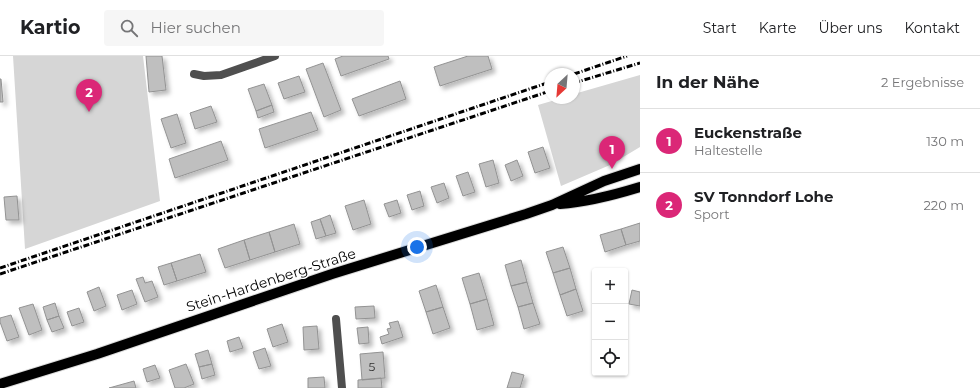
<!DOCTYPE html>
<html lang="de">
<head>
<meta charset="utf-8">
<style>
	:root { --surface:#fff; --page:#f6f6f6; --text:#202124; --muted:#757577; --line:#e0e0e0; --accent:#db2777 }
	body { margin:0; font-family:Montserrat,sans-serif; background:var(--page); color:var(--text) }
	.controls { position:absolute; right:12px; bottom:12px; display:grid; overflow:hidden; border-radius:4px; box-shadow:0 1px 3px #0004 }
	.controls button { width:36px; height:36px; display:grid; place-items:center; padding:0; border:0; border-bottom:1px solid var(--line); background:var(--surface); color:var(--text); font:20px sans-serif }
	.compass { position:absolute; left:544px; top:12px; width:36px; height:36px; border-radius:50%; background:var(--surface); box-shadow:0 1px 3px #0004; rotate:206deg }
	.you { position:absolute; left:417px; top:191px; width:14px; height:14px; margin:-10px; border:3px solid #fff; border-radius:50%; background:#1a73e8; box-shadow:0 0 0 6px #1a73e833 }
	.badge { display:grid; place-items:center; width:26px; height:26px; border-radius:50%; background:var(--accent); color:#fff; font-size:13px; font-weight:700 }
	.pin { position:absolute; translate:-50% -33px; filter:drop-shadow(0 1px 2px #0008) }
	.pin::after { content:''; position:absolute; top:21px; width:14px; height:12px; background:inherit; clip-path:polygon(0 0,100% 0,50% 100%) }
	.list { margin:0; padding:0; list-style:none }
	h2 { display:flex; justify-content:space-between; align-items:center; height:52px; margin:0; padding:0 16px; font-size:17px }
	h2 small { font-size:13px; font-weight:400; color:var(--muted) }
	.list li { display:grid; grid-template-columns:26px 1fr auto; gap:12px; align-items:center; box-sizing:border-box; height:64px; padding:0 16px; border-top:1px solid var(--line) }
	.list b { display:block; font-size:15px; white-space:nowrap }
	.list p { margin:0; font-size:13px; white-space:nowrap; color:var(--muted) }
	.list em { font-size:13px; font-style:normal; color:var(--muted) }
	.icon { flex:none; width:22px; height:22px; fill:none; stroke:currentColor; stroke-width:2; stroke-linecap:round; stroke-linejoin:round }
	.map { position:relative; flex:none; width:640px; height:332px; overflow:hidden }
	header { display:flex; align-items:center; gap:24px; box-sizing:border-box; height:56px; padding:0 20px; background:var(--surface); border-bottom:1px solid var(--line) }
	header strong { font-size:19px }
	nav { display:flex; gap:22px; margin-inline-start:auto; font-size:14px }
	.search { width:280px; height:36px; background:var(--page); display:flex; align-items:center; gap:10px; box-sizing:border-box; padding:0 14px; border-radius:4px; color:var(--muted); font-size:15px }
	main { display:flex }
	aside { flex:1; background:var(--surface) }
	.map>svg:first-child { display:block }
	.green { fill:#d6d6d6 }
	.building { fill:#bfbfbf; stroke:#939393; filter:url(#shadow) }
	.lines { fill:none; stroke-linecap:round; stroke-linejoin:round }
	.primary-casing { stroke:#dbdbdb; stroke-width:12 }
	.street { stroke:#4f4f4f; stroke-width:8 }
	.primary { stroke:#000; stroke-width:10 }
	.rail { stroke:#000; stroke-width:3; stroke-dasharray:6 2 1 2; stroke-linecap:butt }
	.labels { text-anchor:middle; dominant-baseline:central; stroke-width:3; stroke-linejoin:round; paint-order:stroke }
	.number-label { font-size:12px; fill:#303030 }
	.street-label { font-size:14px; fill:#000; stroke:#fff }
</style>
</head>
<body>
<header>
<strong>Kartio</strong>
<div class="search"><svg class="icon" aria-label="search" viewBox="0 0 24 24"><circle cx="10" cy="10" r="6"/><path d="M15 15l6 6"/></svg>Hier suchen</div>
<nav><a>Start</a><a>Karte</a><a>Über uns</a><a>Kontakt</a></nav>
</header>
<main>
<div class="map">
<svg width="640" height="332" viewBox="0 0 640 332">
	<defs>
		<filter id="shadow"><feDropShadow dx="3.5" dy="3.5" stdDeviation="2" flood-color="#0004"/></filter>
	</defs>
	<rect width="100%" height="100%" fill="#fff"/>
	<path class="green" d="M13,0h130l17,145 -135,48z
		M640,19v72l-30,18 -49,21 -23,-81 24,-7h12v-4z"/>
	<path class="building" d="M146,0h16l4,34 -17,2z
		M343,0h45l1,3 -48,17 -6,-17z
		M468,0h20l4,13 -52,17 -6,-19z
		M323,7l18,47 -17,7 -18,-48z
		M299,20l6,16 -21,7 -6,-16z
		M0,23h1l2,23h-3z
		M400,25l6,18 -47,17 -7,-17z
		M264,28l8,21 -16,6 -8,-22z
		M272,49l2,7 -16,6 -2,-7z
		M211,50l6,16 -22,7 -5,-16z
		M311,56l7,18 -53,18 -6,-19z
		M177,58l9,29 -15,5 -10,-29z
		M221,85l7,19 -53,18 -6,-19z
		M543,91l7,21 -15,5 -7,-21z
		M493,104l6,23 -13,4 -7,-23z
		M517,104l6,16 -12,5 -6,-16z
		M468,116l7,20 -12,4 -7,-20z
		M444,127l5,15 -12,5 -6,-16z
		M420,135l4,15 -12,4 -5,-15z
		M17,140l2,24h-13l-2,-23z
		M364,144l7,24 -18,6 -8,-24z
		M397,144l4,13 -12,4 -5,-13z
		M330,159l6,18 -10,3 -6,-17z
		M320,163l6,17 -10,3 -5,-17z
		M640,167v18l-14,4 -5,-16z
		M294,168l6,20 -25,8 -6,-20z
		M621,173l5,16 -21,7 -5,-17z
		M269,176l6,20 -25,8 -6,-20z
		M244,184l6,20 -25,8 -7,-19z
		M563,191l7,21 -17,5 -7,-21z
		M200,198l6,18 -29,9 -6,-18z
		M521,204l6,22 -16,4 -6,-21z
		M171,207l6,18 -13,4 -6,-18z
		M570,212l6,21 -16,6 -7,-22z
		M479,217l8,26 -17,5 -8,-26z
		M143,221l2,6 7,-2 6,16 -13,5 -9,-23z
		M527,226l6,21 -15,4 -7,-21z
		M436,229l7,22 -17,5 -7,-21z
		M99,231l7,19 -12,5 -7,-19z
		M576,233l7,22 -16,5 -7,-21z
		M132,234l5,14 -15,6 -5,-15z
		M632,234l8,2v14l-11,-2z
		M487,243l7,26 -17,5 -7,-26z
		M55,247l4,13 -12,4 -4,-13z
		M533,247l7,21 -16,5 -6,-22z
		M33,248l9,26 -13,5 -10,-27z
		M374,250l1,12 -19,1 -1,-12z
		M443,251l7,21 -17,6 -7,-22z
		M79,252l5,14 -12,4 -5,-14z
		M11,259l8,22 -12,4 -7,-19v-4z
		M59,260l5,12 -12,4 -5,-12z
		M398,265l5,16 -21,7 -2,-7 9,-3 -2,-5 4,-1 -2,-5z
		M282,268l6,18 -15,5 -6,-18z
		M317,270l2,23 -15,1 -1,-23z
		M368,271l1,16 -10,1 -2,-16z
		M239,281l4,11 -13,4 -3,-11z
		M265,292l6,18 -12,3 -6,-17z
		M208,294l4,14 -13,3 -4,-13z
		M383,296l2,26 -23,2 -2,-26z
		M186,308l8,20 -10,4h-9l-6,-18z
		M212,308l3,11 -13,4 -3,-12z
		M155,309l5,13 -13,4 -4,-13z
		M512,316l12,3 -4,13h-13z
		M324,321l1,11h-17v-10z
		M381,322l1,10h-24v-8z
		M134,325l2,7h-27z"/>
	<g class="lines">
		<g class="primary-casing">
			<path id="primary" d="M560,148c27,-2 54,-9 80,-17
				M0,328l97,-30 235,-80 194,-60 26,-9 52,-24 36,-12"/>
		</g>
		<path class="street" d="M194,18l10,2 17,-1 54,-19
			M336,263l6,69"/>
		<use href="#primary" class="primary"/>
		<path class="rail" d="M574,18l53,-18
			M574,27l66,-20
			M0,212l550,-186
			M0,218l550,-183"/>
	</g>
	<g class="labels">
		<g class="number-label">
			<text x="372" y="310">5</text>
		</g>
		<g class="street-label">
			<text transform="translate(271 224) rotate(-18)">Stein-Hardenberg-Straße</text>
		</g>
	</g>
</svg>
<div class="controls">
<button>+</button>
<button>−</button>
<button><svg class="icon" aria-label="locate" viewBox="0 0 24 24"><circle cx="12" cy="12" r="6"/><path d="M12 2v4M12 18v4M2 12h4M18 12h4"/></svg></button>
</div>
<svg class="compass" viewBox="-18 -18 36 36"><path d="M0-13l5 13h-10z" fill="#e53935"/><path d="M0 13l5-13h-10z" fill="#757577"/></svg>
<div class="you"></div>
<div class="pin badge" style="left:612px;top:113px">1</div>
<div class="pin badge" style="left:89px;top:56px">2</div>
</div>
<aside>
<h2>In der Nähe<small>2 Ergebnisse</small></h2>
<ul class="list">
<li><span class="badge">1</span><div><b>Euckenstraße</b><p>Haltestelle</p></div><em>130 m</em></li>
<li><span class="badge">2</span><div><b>SV Tonndorf Lohe</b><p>Sport</p></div><em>220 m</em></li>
</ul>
</aside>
</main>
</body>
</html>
